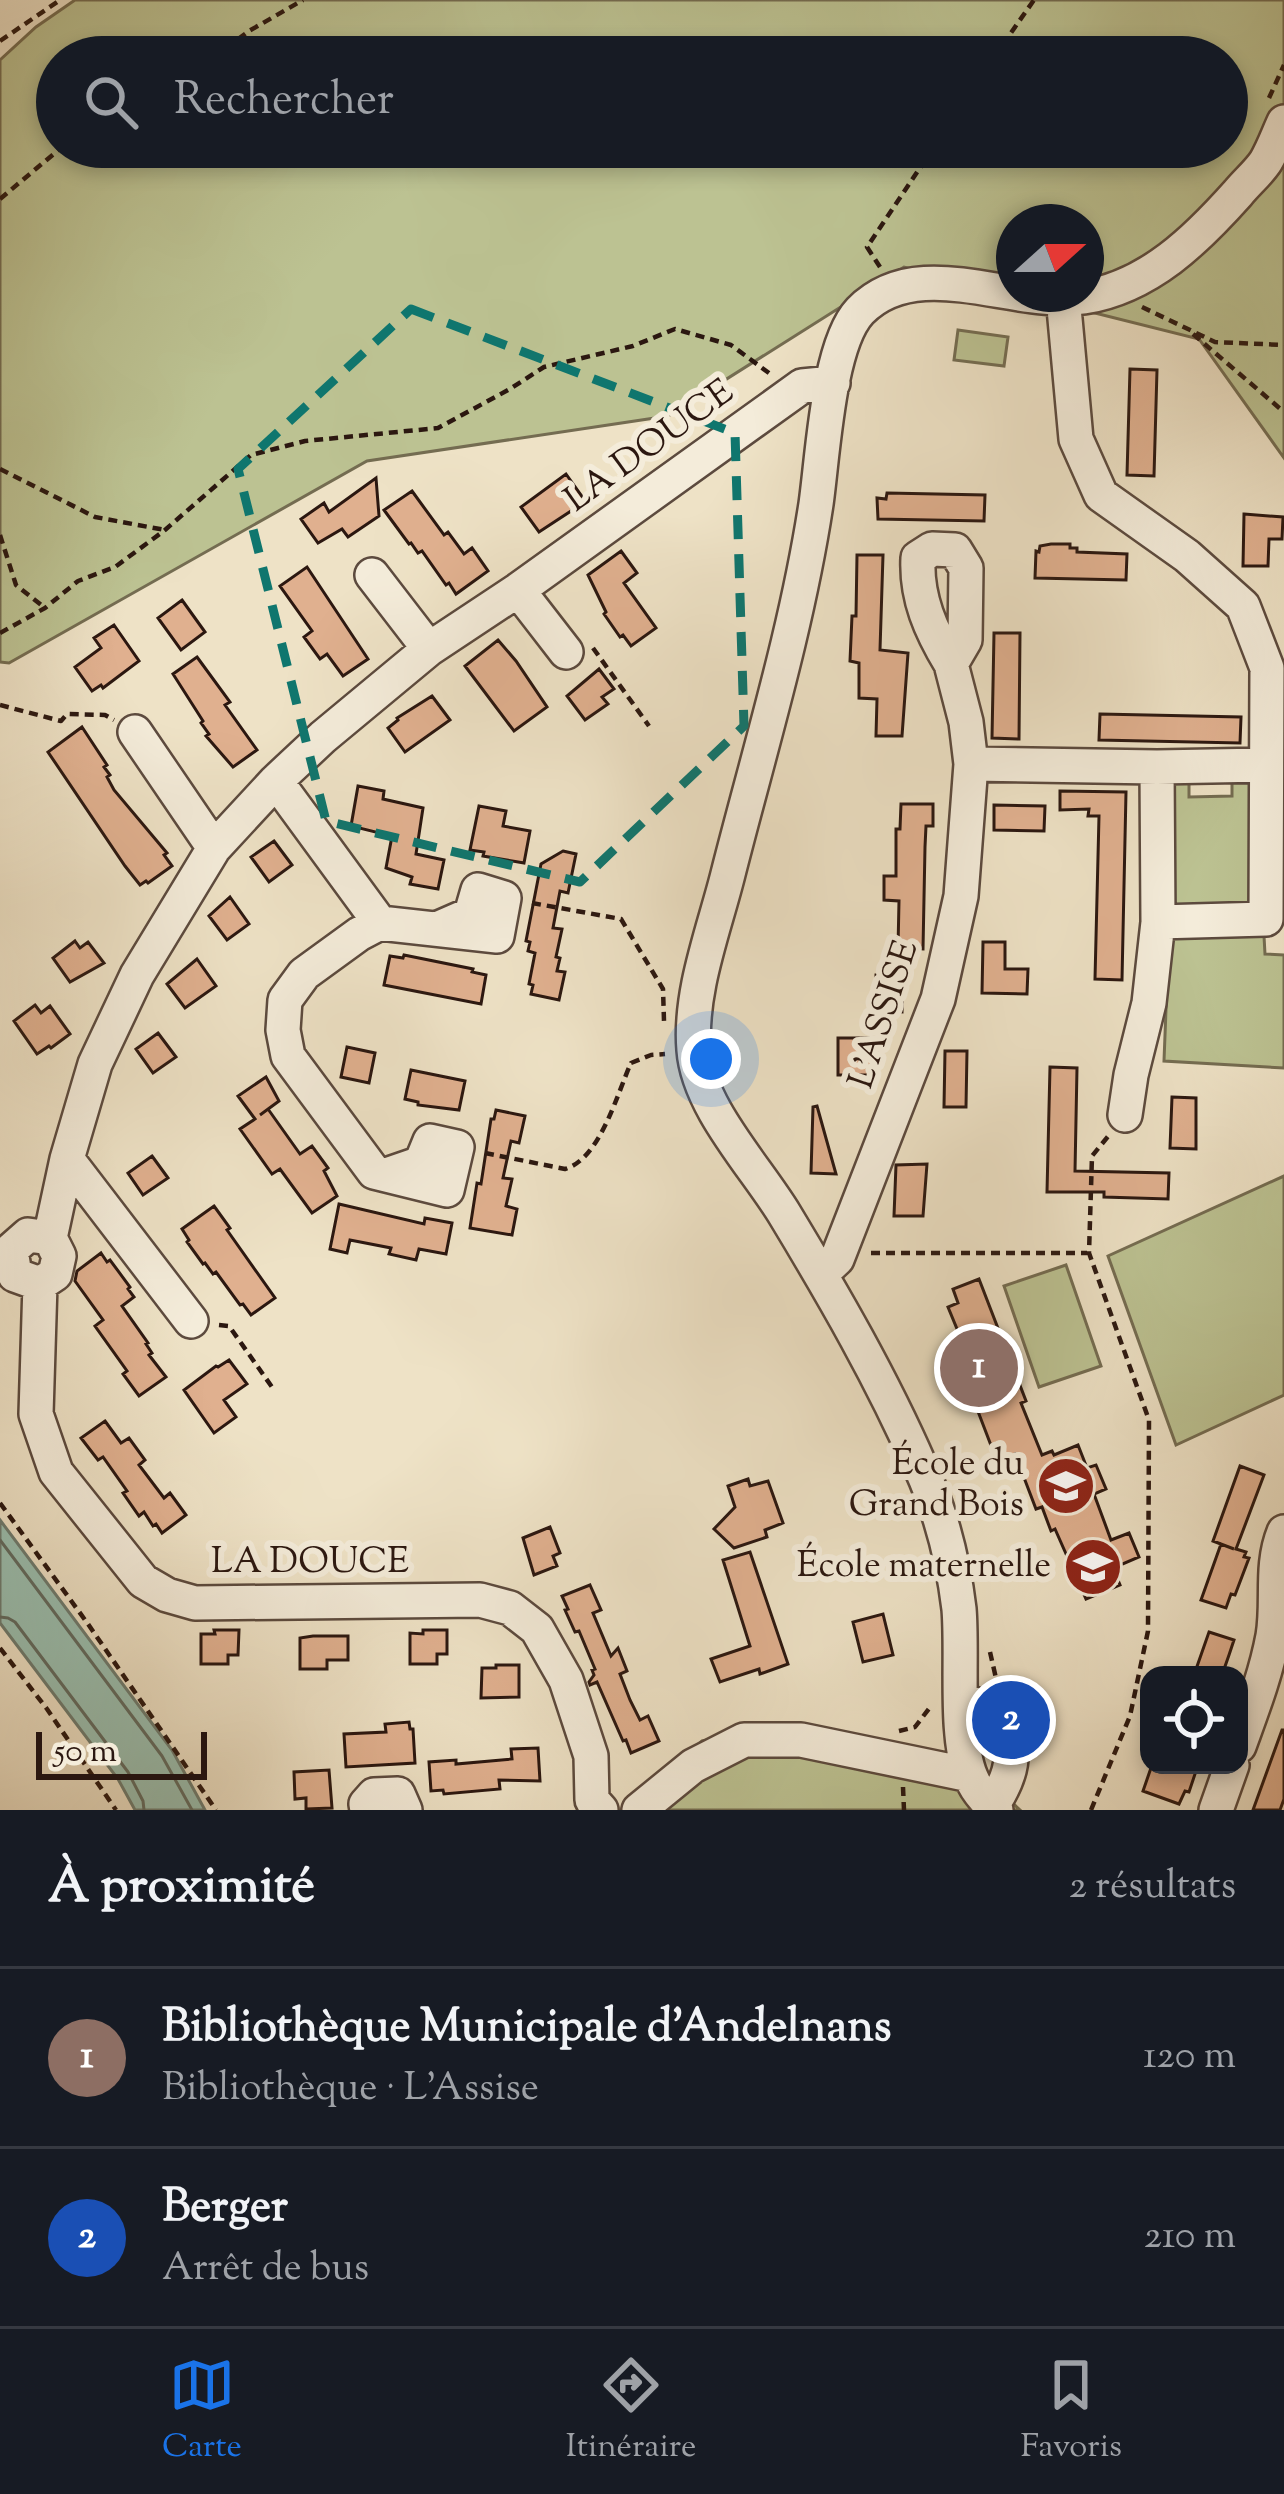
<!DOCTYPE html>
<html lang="fr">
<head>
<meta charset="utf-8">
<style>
	:root { --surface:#171b24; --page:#20242c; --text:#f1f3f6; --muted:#9ea1a6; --line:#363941; --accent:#1a73e8 }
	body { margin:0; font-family:"Sorts Mill Goudy",serif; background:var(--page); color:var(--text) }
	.controls { position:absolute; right:36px; bottom:36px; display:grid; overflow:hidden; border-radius:24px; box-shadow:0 6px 18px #0003 }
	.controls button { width:108px; height:108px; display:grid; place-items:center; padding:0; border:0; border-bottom:3px solid var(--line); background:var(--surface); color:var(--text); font:60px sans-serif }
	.compass { position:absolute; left:996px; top:204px; width:108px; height:108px; border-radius:50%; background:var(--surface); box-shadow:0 6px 18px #0003; rotate:69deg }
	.scale { position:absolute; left:36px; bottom:30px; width:171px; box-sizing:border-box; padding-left:12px; border:6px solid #2b1710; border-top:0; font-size:33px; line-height:42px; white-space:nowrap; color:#2b1710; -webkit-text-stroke:9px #f4ecda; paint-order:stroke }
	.you { position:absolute; left:711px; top:1059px; width:42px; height:42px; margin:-30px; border:9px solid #fff; border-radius:50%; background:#1a73e8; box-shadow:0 0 0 18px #1a73e833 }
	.badge { display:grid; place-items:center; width:78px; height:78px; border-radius:50%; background:var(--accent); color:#fff; font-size:39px; font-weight:700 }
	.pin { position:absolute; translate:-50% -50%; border:6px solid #fff; box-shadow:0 3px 12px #0006 }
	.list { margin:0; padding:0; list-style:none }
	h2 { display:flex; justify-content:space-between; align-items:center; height:156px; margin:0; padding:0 48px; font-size:51px }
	h2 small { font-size:39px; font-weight:400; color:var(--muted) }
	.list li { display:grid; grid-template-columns:78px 1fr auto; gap:36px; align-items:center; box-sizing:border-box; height:180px; padding:0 48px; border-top:3px solid var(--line) }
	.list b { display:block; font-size:45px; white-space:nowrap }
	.list p { margin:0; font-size:39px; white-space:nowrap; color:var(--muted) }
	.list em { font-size:39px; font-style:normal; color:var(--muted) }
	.icon { flex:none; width:66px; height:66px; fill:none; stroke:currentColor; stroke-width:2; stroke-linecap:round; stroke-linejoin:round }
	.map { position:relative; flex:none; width:1284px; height:1810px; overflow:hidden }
	.search { position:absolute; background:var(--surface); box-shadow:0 6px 18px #0003; left:36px; right:36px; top:36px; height:132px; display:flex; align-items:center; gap:30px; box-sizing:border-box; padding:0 42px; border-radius:66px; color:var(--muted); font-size:45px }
	.sheet { height:516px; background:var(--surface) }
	nav { display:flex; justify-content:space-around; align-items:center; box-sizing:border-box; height:168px; border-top:3px solid var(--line); background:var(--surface); font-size:33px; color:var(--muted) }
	nav a { display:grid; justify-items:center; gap:6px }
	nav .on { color:var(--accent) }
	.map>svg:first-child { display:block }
	.green { fill:#bcc292; stroke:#746c51; stroke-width:3; fill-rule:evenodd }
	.water { fill:#9abfb0; stroke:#6e7c70; stroke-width:3 }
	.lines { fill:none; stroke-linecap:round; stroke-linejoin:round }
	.shore { stroke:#626b60; stroke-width:3 }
	.building { fill:#e0b08f; stroke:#2b1710; stroke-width:3 }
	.minor-casing { stroke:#5c4a3e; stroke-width:38 }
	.path { stroke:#2b1710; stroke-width:4.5; stroke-dasharray:9 6; stroke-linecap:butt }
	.minor { stroke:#f4ecda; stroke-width:33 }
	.marked { fill:none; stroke:#0f766e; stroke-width:9; stroke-dasharray:24 15; stroke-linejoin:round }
	.labels { text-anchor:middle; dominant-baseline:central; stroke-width:12; stroke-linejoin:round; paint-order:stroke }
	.street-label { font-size:36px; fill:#2b1710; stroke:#f4ecda }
	.poi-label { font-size:36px; fill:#2b1710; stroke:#f4ecda; text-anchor:end }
</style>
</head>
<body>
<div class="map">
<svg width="1284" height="1810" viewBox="0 0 1284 1810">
	<rect width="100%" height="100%" fill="#eee2c6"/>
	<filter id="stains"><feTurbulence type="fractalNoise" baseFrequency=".00167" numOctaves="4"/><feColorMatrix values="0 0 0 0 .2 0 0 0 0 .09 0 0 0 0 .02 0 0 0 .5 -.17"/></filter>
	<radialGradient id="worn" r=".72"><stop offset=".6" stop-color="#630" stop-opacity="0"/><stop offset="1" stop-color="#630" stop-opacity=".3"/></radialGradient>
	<path class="green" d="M75,0h1209v458l-85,-119 -180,-45h67v-72h-72v71l-110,-26 -236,149 -301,45 -358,202 -9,-1v-602l36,-33zM57,57h1170v90h-1170z
		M958,330l50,7 -4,29 -50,-6z
		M1166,774l23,1v22l43,-1v-20l24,2 1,131 -91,1z
		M1169,932l95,4 1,18 19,1v113l-120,-7z
		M1284,1176v219l-108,50 -68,-189z
		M1066,1265l35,101 -62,21 -35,-101z
		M790,1725l195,52 35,33h-395l77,-69z"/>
	<path class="water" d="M0,1520l172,230 33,60h-70l-17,-31 -118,-156z"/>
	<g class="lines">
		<path class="shore" d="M0,1540l162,216 30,54
			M0,1617l8,1 7,4 113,150 15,29 1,9"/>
	</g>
	<path class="building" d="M1130,369l27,1 -3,106 -27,-1z
		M566,474l17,24 -11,8 2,3 -35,23 -18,-25z
		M376,478l3,38 -31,21 -6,-8 -24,14 -17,-24 23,-16 5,9z
		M412,491l32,44 4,-3 16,22 8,-6 16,23 -32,23 -7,-11 -3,2 -24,-34 -4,2 -7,-10 -2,1 -25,-34z
		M887,493l98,2 -1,26 -106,-2 -1,-21 9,1z
		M1244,514l39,3 -1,22h-13l-1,27h-25z
		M1051,544h19v4h7v4l50,2 -1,26 -91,-2 1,-27 3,1 1,-6z
		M621,551l16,22 -13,10 32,45 -25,18 -8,-11 -3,2 -16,-23 2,-2 -18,-37z
		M857,555h26l-3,95 28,3 -6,83h-26l1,-37 -18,-1v-35l-9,-2 2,-45h4z
		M307,567l61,92 -25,17 -16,-22 -7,5 -16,-22 8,-6 -32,-45z
		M182,600l23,32 -24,18 -23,-32z
		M114,625l25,36 -36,27 -2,-3 -9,6 -17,-24 26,-19 -7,-10z
		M994,633h26l-1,106 -27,-1z
		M498,640l18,21 31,46 -33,24 -49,-65z
		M197,657l33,45 -5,3 32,45 -24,17 -27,-31 3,-2 -8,-11 2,-2 -30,-47z
		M599,669l15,20 -12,8 6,7 -23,16 -18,-24z
		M432,696l18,24 -45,32 -17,-24 10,-8 -1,-2z
		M1100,714l141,3 -1,26 -141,-3z
		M82,727l25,38 -3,2 6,8 -3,2 7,13 53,63 -3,2 8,11 -24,17 -2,-2 -6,4 -15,-19 -77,-114z
		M358,786l26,5 -1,8 40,9 -7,46 28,6 -6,29 -28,-5 2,-7 -26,-9 6,-32 -41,-10z
		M1060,791l66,1 -4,188 -27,-1 4,-163h-11l1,-7 -29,1z
		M901,804h32v22h-7l-1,21 -2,102 -25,-1 1,-47 -15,-1v-24h12v-47h4z
		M994,805l51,1 -1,25 -50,-1z
		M479,806l27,5 -3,15 27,5 -6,32 -41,-7 1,-4 -14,-2z
		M274,841l18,24 -23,17 -18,-25z
		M563,851l13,3 -8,39 -8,-2 -7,37 9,1 -6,28 4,1 -3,13 8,1 -6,28 -28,-6 2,-9 -4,-1 6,-31 -7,-2 2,-9 -4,-1 15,-77z
		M230,897l19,27 -22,16 -18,-24z
		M75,941l5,7 8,-6 16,21 -34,19 -17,-24z
		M983,942h22v27h23l-1,25 -45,-1z
		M404,955l69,14 -1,3 14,3 -5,29 -97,-19 6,-29 13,2z
		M197,959l19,27 -31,22 -18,-24z
		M876,975l27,1 -1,36 -27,-1z
		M35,1005l6,8 9,-7 20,28 -19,14 -2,-2 -12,8 -23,-33z
		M158,1033l18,24 -23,16 -17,-24z
		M838,1038h34l5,12v25h-39z
		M347,1047l28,6 -6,30 -28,-6z
		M945,1051h22l-1,56h-22z
		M1050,1067l27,1 -2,103 94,2 -1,26 -64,-2v-5h-57z
		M411,1070l54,11 -6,29 -41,-5v-3l-13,-3z
		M266,1077l13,24 -19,14 8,-6 32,45 12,-8 16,22 -4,3 13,25 -25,17 -32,-44 -8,5 -32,-45 15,-10 -17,-23z
		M1172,1097l24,1v51l-26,-1z
		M817,1106l19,68 -25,-1 2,-66z
		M496,1110l29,6 -6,27 -8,-2 -8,37 9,1 -6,27 11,3 -5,26 -42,-7 7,-45 4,1 10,-65h3z
		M152,1156l16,22 -25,17 -15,-22z
		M927,1164l-4,52h-29l2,-51z
		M339,1204l85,20 1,-6 27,5 -6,31 -27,-5 -3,11 -27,-6 2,-6 -41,-8 -3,13 -17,-4z
		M214,1206l16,22 -3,2 48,68 -24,17 -8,-11 -3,1 -24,-33 -3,2 -8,-11 -2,1 -16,-22 2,-2 -7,-11z
		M101,1253l6,9 3,-2 20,27 -2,2 6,8 -12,9 26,37 -2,1 6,9 -3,2 17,22 -27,19 -16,-22 4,-3 -32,-45 8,-6 -28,-39 2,-10z
		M979,1279l47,122 -5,2 21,52 10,-4 2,4 24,-10 9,23 9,-3 10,24 -12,5 17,46 18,-7 10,24 -26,11 7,17 -34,14 -31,-70 -4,2 -9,-24 -6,2 -21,-55 -18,7 -23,-60 9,-3v-6l-35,-85 10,-4 -5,-14z
		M229,1360l18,24 -23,16 12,17 -22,16 -30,-43 32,-24 2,1z
		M105,1421l16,22 8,-5 16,22 -6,5 25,33 6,-5 16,22 -24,18 -6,-9 -3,2 -9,-14 -5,4 -16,-23 4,-2 -24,-34 -5,3 -17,-22z
		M1240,1466l24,9 -28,74 10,3 -2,5 5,1 -14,37 -4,-1 -5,14 -25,-8 20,-56 13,5 -21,-8z
		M748,1479l2,7 18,-5 15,42 -18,7 2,7 -33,11 -20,-19 21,-22 -7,-21z
		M550,1527l10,26 -7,3 4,10 -23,9 -11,-37z
		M750,1552l38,112 -28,10 -1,-5 -39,13 -9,-23 39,-13 -27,-86z
		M590,1585l11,25 -8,3 18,43 7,-8 9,23 -7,3 10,26 10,20 8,-4 11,25 -28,12 -5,-13 -3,1 -26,-59 -7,3 -1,-3 5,-7 -2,-5 3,-1 -16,-38 -4,1 -10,-22 3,-1 -6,-13z
		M883,1614l10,41 -30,7 -10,-40z
		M214,1630h25l-1,25h-10v9h-27v-30h14z
		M423,1630h24v24h-10v10h-27v-31l13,1z
		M1209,1632l25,8 -5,15 -7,20h-28z
		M313,1636h35v24h-21v9h-27v-31z
		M496,1665h23v32l-38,1 1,-30h14z
		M409,1722l1,7h3l2,34 -69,4 -2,-33 42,-2 -1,-8z
		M1282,1730h2v69l-4,11h-27z
		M538,1748l2,33 -41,-1 1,9 -56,5 -1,-4 -12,1 -2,-29 27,-2v4l56,-5 -1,-10z
		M1152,1765h46l-9,27 -4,-1 -6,13 -36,-13z
		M329,1770l3,38 -26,1v-11l-11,1 -1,-27z"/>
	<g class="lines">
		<g class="minor-casing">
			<path id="minor" d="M1063,297l13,142 25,56 86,61 56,50 24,62 -1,251 -108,3 -1,-155 108,-2
				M372,575l57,74
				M518,590l48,62
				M951,664c-20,-33 -35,-66 -33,-106l14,-9 23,1 11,18 -1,72 -14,24 15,58 5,42 186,3
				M135,732l79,116
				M276,781l104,142 117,13 7,-38 -26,-8 -7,24 -32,14
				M380,923l-21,11 -55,40 -19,26 -2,30 5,26 86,116 73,18 10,-43 -27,-6 -9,22 -32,11
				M1125,1115l6,-40 18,-72 9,-81
				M67,1159l124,162
				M28,1235l22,3 9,18 -4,18 -15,10 -25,-9 -4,-25z
				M50,1238l17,-79 28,-95 42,-89 77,-127 62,-67 47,-44 106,-88 89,-59 284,-204 31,-3
				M821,1274l16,-15 101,-260 23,-103 10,-132
				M40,1284l-4,130 20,58 87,109 24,14 28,8 285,-3 30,8 27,21 29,51 25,76 1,44 9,10
				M962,1698c53,27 64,58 29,109
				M1239,1746c13,-36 27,-72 34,-110 6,-35 -3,-70 11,-104
				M367,1810l-1,-6 8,-9 24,-1 7,16
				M639,1810l54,-44 51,-26h57l169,35
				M996,1810c-10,-9 -20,-20 -25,-33 -17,-40 -8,-121 -12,-168 -6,-50 -18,-97 -39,-143 -38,-87 -86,-170 -135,-251 -29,-48 -87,-108 -91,-165 -5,-58 20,-120 34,-176 31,-122 69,-245 88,-370 7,-49 12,-159 44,-193 58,-59 152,-4 224,-14 65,-10 113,-58 154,-104 9,-11 21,-21 28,-32 7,-12 12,-26 18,-39
				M1216,1810l16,-45"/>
		</g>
		<path class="path" d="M0,41l60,-41
			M214,57l35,-26 54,-31
			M994,57l40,-57
			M1269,98l15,-33
			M0,199l62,-52
			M880,267l-13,-20 67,-100
			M1142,307l73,35 69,3
			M1193,334l91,78
			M0,469l95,48 70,13
			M0,535l16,50 29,23
			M0,633l45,-25 33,-27 37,-14 50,-37 86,-75 54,-14 133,-13 72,-39 34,-22 89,-21 42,-17 56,16 42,31
			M593,648l56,78
			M0,705l61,16 6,-7 38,1 9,5
			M532,903l89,16 42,70 1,32
			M485,1153l80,16c35,-10 52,-75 66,-106l20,-8 14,-1
			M871,1253h216
			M219,1325l10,1 43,61
			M0,1503l88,121 128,186
			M0,1648l47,61 69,101
			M990,1652l8,35
			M899,1731l16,-4 16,-21
			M903,1787l1,23
			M1091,1810l39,-94 18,-85 1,-211 -60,-167 3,-97 18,-22"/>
		<use href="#minor" class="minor"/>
	</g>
	<path class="marked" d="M411,309l324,124 9,293 -164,156 -254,-61 -88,-352z"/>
	<defs>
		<g id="school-disc" transform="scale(3)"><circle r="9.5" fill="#8f2418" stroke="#f4ecda"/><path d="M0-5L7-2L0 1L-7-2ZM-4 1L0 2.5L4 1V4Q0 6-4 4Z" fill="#fff"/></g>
	</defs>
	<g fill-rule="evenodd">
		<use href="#school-disc" x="1066" y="1486"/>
		<use href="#school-disc" x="1093" y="1567"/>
	</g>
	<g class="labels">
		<g class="street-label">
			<text transform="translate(650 447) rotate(-36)">LA DOUCE</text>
			<text transform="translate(885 1015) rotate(-72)">L'ASSISE</text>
			<text x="310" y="1563">LA DOUCE</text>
		</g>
		<g class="poi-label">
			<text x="1024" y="1465">École du<tspan x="1024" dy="41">Grand Bois</tspan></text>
			<text x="1051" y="1567">École maternelle</text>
		</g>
	</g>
	<rect width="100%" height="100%" filter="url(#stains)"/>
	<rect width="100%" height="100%" fill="url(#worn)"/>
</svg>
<div class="controls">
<button><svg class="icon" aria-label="locate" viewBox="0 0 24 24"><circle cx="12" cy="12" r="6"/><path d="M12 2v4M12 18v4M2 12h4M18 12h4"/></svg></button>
</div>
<svg class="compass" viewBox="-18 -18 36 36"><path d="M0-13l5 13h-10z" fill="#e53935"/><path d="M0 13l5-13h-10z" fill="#9ea1a6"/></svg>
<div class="scale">50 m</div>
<div class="you"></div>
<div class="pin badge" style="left:979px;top:1368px;background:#8d6e63">1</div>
<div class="pin badge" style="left:1011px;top:1720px;background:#1a4fb4">2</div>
<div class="search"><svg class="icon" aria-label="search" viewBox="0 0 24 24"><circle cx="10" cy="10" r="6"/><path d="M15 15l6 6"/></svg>Rechercher</div>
</div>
<section class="sheet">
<h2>À proximité<small>2 résultats</small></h2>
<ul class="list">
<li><span class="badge" style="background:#8d6e63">1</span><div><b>Bibliothèque Municipale d'Andelnans</b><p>Bibliothèque · L'Assise</p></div><em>120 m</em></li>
<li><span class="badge" style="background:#1a4fb4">2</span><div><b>Berger</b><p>Arrêt de bus</p></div><em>210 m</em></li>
</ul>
</section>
<nav>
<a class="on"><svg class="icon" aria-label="map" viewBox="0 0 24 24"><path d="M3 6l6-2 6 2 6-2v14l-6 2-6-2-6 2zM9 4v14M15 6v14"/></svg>Carte</a>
<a><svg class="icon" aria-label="directions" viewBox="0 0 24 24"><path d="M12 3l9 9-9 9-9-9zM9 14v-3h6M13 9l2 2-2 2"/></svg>Itinéraire</a>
<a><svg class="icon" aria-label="saved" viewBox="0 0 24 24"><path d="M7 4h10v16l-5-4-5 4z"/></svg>Favoris</a>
</nav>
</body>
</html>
